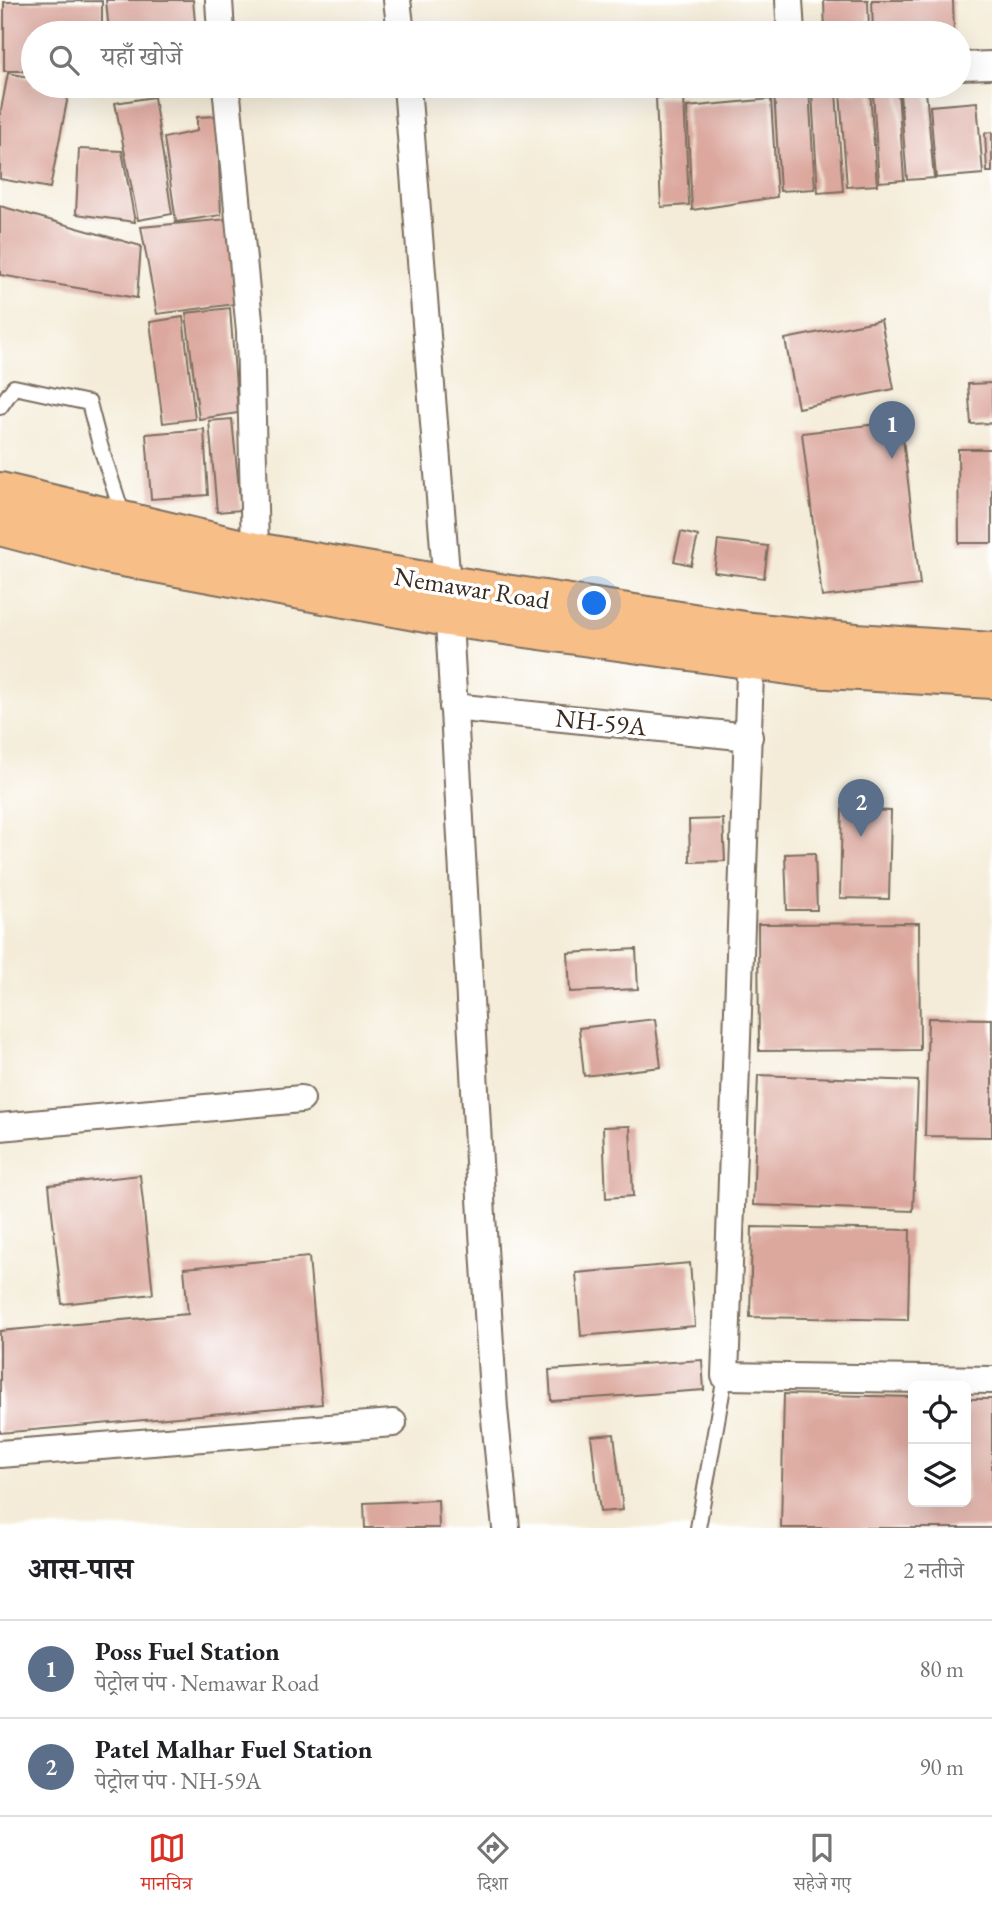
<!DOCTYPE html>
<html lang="hi">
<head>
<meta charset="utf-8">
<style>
	:root { --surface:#fff; --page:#f2f2f2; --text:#202124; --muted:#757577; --line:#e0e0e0; --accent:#d93025 }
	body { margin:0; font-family:"EB Garamond","Noto Serif Devanagari",serif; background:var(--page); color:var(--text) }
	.controls { position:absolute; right:21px; bottom:21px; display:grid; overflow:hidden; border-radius:10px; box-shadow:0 7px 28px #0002 }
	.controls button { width:63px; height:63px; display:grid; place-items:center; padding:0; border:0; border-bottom:2px solid var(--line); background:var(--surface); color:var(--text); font:35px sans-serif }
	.you { position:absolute; left:595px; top:604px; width:24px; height:24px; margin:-18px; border:5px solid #fff; border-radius:50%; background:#1a73e8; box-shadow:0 0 0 10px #1a73e833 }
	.badge { display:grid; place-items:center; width:46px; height:46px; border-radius:50%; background:var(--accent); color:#fff; font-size:23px; font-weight:700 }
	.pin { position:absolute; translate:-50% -58px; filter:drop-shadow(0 2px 4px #0008) }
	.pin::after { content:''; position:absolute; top:37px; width:24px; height:21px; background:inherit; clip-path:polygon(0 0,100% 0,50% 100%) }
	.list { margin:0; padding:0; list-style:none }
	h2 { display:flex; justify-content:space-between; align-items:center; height:91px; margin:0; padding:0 28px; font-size:30px }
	h2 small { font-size:23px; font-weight:400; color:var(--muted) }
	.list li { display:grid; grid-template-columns:46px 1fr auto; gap:21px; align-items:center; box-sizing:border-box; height:98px; padding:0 28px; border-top:2px solid var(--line) }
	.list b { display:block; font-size:26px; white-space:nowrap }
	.list p { margin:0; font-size:23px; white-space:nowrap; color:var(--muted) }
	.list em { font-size:23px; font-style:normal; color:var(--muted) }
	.icon { flex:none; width:38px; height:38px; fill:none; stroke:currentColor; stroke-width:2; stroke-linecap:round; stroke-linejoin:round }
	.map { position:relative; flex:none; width:992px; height:1528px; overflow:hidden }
	.search { position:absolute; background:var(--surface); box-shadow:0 7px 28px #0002; left:21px; right:21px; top:21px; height:77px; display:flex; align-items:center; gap:18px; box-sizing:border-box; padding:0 24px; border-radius:38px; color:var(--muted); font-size:26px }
	.sheet { height:287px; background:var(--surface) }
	nav { display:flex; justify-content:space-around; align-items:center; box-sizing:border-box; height:98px; border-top:2px solid var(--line); background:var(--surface); font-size:19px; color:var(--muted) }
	nav a { display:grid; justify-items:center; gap:4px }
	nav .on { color:var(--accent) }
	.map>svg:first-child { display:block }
	.building { fill:#dca89e }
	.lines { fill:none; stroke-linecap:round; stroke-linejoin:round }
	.lane-casing { stroke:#7c6e5f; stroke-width:18 }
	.street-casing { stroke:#7c6e5f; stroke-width:30 }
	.highway-casing { stroke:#7c6e5f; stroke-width:42 }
	.lane { stroke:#fff; stroke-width:14 }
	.street { stroke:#fff; stroke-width:26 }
	.highway { stroke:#f7be87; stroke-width:38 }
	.labels { text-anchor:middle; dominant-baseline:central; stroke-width:7; stroke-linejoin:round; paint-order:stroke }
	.street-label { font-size:26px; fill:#3b2a1e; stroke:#fff }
</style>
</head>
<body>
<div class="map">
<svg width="992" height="1528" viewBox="0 0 992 1528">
	<rect width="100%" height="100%" fill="#fff"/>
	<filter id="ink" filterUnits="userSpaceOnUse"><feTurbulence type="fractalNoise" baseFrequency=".0143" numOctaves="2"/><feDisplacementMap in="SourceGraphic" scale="14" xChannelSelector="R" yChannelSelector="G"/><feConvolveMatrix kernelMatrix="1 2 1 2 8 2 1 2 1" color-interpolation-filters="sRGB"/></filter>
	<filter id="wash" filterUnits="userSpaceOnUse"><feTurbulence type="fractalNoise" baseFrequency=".00686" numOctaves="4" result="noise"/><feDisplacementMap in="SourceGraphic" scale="28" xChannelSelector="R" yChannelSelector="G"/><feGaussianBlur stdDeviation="1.57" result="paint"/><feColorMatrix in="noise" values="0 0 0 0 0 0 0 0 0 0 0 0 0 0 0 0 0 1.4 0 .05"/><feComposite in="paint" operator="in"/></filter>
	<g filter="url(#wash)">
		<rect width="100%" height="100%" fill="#f4ecd8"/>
		<g id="blocks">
			<path class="building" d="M106,0h87l3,33h-87z
				M824,0h44l1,33h-44z
				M872,0h81l1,33h-81z
				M102,1v32h-69v38h-29v-69z
				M8,73l25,5v8h37l-20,102 -50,-9v-64z
				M809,89l6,100 -35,2 -6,-100z
				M870,91l7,94 -30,2 -7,-94z
				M898,91l6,89 -25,2 -6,-89z
				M926,91l8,87 -27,2 -7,-87z
				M836,92l7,99 -25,2 -6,-100z
				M154,97l18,117 -34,6 -23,-117z
				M684,97l5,108 -28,2 -5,-109z
				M771,99l6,98 -85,13 -5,-103z
				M977,102l6,72 -47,4 -6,-72z
				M217,116l4,99 -45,7 -12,-84 33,-7v-14z
				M992,132v40h-5l-2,-39z
				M79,149l43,2 13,71 -59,-8z
				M0,206l141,40 -4,52 -137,-23z
				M228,219l8,85 -79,10 -16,-87z
				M230,308l8,105 -39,6 -13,-106z
				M183,317l12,102 -32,4 -13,-101z
				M881,320l13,69 -96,19 -13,-69z
				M992,383v40l-21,1 -3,-40z
				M232,419l9,91 -24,2 -8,-91z
				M901,421l19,164 -98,12 -20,-164z
				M204,429l4,66 -57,4 -5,-65z
				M958,449h34v94h-33z
				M681,532l17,4 -7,29 -17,-4z
				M718,540l50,6 -4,32 -50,-6z
				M842,809l49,2 -2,88 -49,-1z
				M723,819l2,42 -35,1 -1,-42z
				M815,853l2,57h-30l-2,-56z
				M919,923l1,127 -161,1 -1,-127z
				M636,949l2,40 -68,3 -2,-39z
				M928,1018l64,1v118l-67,-1z
				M655,1019l6,48 -77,9 -5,-48z
				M758,1075l160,6 -5,130 -160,-6z
				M630,1126l3,70 -27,2 -3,-71z
				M140,1175l13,119 -91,10 -13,-119z
				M752,1227l158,3 -2,90 -158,-3z
				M309,1257l13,147 -322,29v-102l188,-17 -4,-46z
				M690,1263l5,63 -114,10 -5,-63z
				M702,1360l2,30 -153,11 -2,-31z
				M784,1394l129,3v105h53v-103h26v129h-211z
				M614,1434l9,76 -23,2 -9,-76z
				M438,1500l1,28h-74l-1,-25z"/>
		</g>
	</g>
	<g filter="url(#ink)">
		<use href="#blocks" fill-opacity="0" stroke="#7c6e5f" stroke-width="2"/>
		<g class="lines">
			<g class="lane-casing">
				<path id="lane" d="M0,407l14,-20 75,16 11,42 23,71
					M698,1528l27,-152"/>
			</g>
			<g class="street-casing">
				<path id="street" d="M219,0l2,33
					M397,0l4,33
					M789,0l2,33
					M959,66l33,-1
					M226,86l24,245 5,221
					M407,86l40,499 35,631 12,193 12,119
					M751,645l-26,731 267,4
					M453,707l296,30
					M0,1127l301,-28
					M0,1454l393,-31"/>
			</g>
			<g class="highway-casing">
				<path id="highway" d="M0,492l255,60 192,33 304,47 105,11 136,9
					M0,526l107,28 341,63 362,51 182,11"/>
			</g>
			<use href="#lane" class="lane"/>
			<use href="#street" class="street"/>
			<use href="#highway" class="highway"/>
		</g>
	</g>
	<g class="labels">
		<g class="street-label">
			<text transform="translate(472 588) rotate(9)">Nemawar Road</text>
			<text transform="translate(601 722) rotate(6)">NH-59A</text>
		</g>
	</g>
</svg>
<div class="controls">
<button><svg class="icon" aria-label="locate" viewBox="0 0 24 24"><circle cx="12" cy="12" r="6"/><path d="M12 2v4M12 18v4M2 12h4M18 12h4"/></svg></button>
<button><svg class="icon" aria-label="layers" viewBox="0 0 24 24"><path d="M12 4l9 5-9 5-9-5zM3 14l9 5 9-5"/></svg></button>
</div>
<div class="you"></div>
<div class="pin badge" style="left:892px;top:459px;background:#5c6f8a">1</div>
<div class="pin badge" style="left:861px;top:837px;background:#5c6f8a">2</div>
<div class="search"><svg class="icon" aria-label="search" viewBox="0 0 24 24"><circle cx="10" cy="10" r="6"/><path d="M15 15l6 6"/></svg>यहाँ खोजें</div>
</div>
<section class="sheet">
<h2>आस-पास<small>2 नतीजे</small></h2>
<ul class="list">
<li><span class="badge" style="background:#5c6f8a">1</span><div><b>Poss Fuel Station</b><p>पेट्रोल पंप · Nemawar Road</p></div><em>80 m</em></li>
<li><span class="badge" style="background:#5c6f8a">2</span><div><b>Patel Malhar Fuel Station</b><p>पेट्रोल पंप · NH-59A</p></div><em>90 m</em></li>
</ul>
</section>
<nav>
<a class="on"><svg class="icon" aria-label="map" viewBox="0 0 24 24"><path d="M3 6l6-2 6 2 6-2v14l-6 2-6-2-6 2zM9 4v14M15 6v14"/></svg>मानचित्र</a>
<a><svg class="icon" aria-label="directions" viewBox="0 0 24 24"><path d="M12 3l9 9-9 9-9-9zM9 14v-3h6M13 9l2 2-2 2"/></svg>दिशा</a>
<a><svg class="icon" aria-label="saved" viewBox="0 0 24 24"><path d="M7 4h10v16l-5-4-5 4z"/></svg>सहेजे गए</a>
</nav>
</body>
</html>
